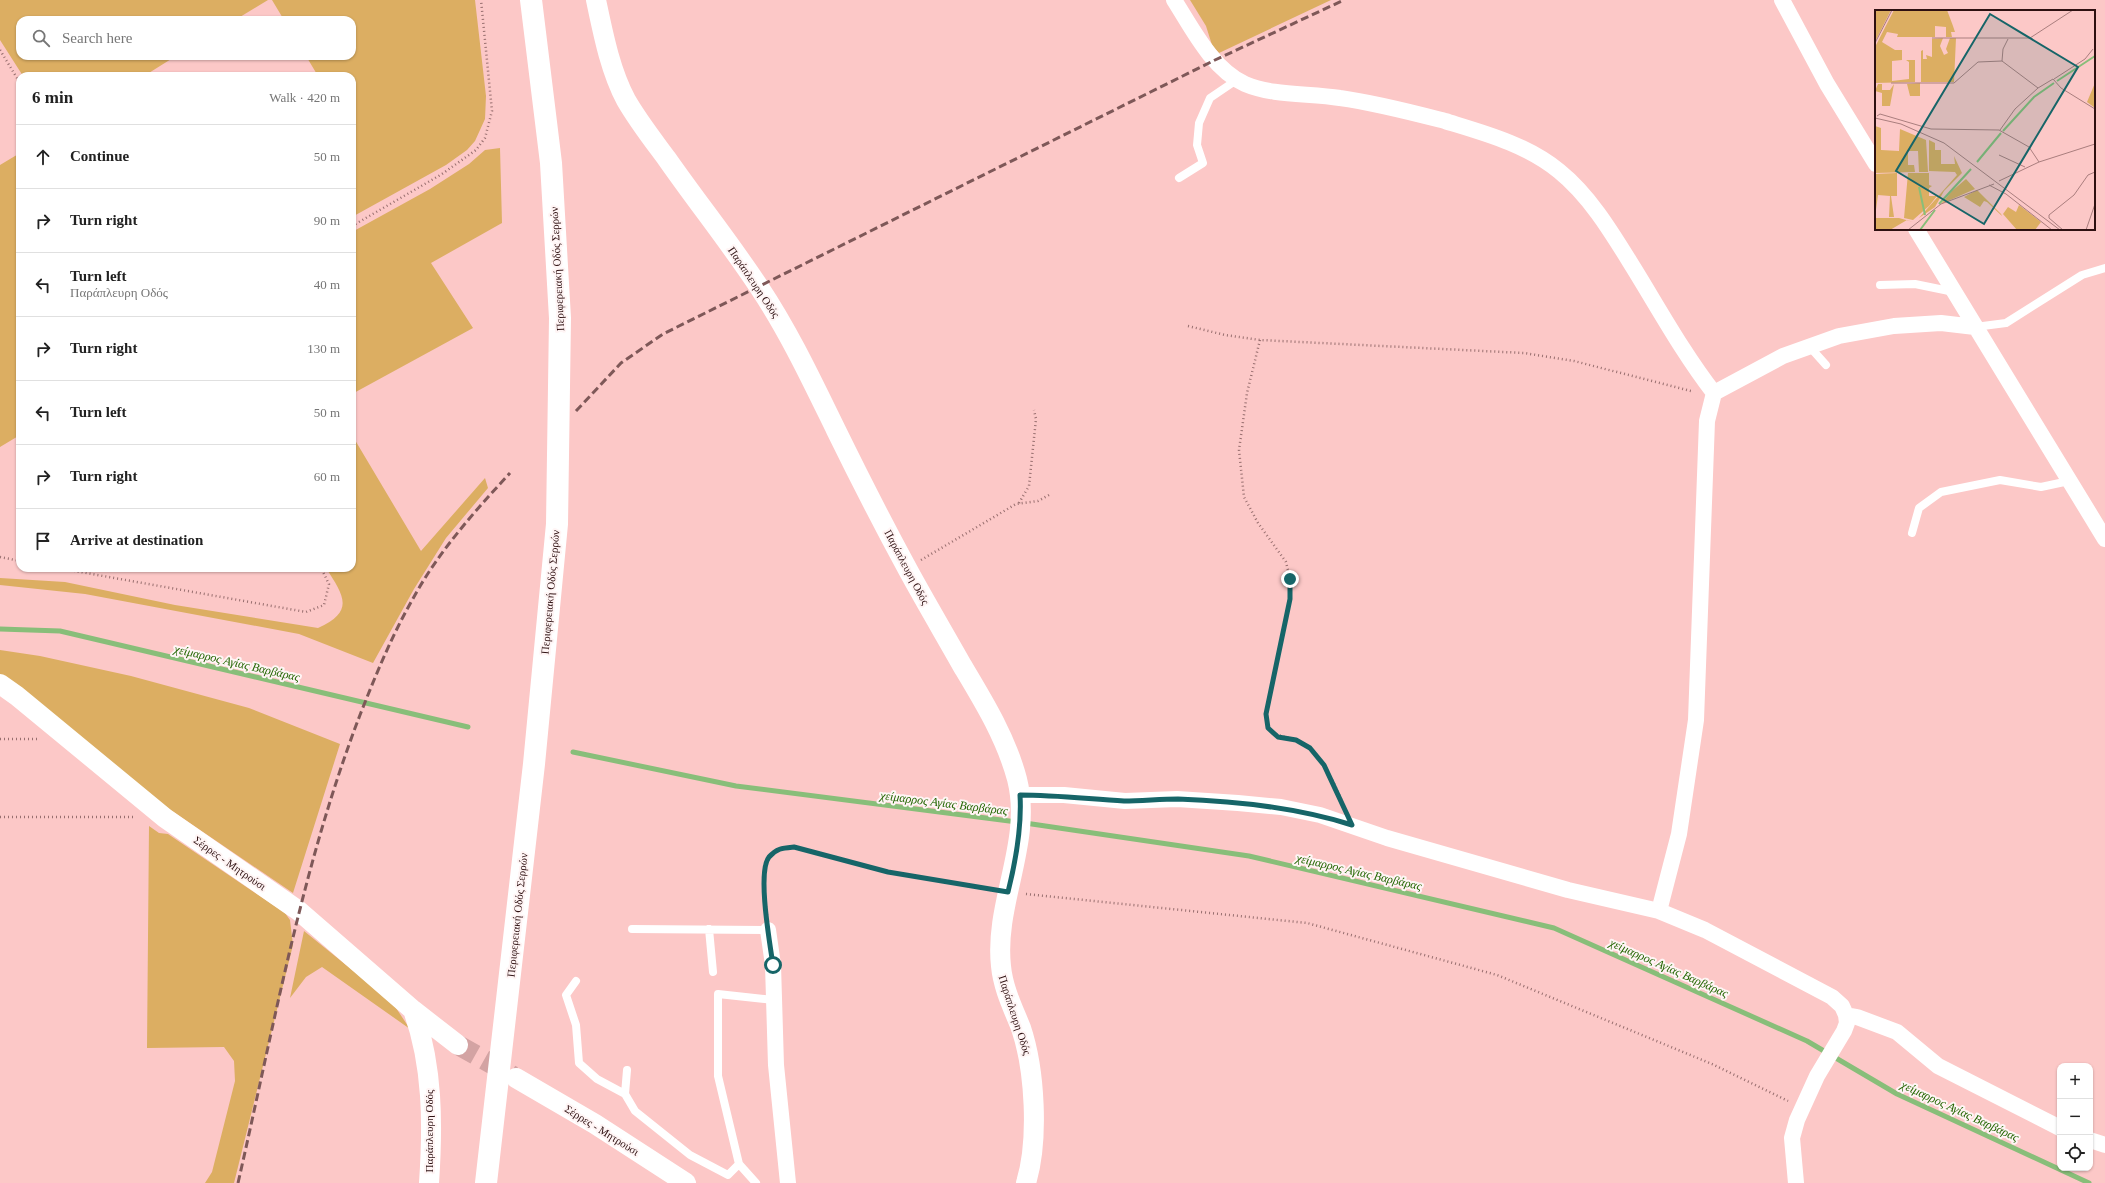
<!DOCTYPE html>
<html lang="en">
<head>
<meta charset="utf-8">
<style>
	:root { --surface:#fff; --page:#f2f2f2; --text:#222; --muted:#767676; --line:#e0e0e0 }
	body { margin:0; font-family:Georgia,serif; background:var(--page); color:var(--text) }
	.controls { position:absolute; right:12px; bottom:12px; display:grid; overflow:hidden; border-radius:8px; box-shadow:0 1px 3px #0004 }
	.controls button { width:36px; height:36px; display:grid; place-items:center; padding:0; border:0; border-bottom:1px solid var(--line); background:var(--surface); color:var(--text); font:20px sans-serif }
	.stop { position:absolute; width:12px; height:12px; margin:-9px; border:3px solid #166568; border-radius:50%; background:#fff }
	.stop.end { background:#166568; border-color:#fff; box-shadow:0 1px 4px #0008 }
	.list { margin:0; padding:0; list-style:none }
	h2 { display:flex; justify-content:space-between; align-items:center; height:52px; margin:0; padding:0 16px; font-size:17px }
	h2 small { font-size:13px; font-weight:400; color:var(--muted) }
	.list li { display:grid; grid-template-columns:26px 1fr auto; gap:12px; align-items:center; box-sizing:border-box; height:64px; padding:0 16px; border-top:1px solid var(--line) }
	.list b { display:block; font-size:15px; white-space:nowrap }
	.list p { margin:0; font-size:13px; white-space:nowrap; color:var(--muted) }
	.list em { font-size:13px; font-style:normal; color:var(--muted) }
	.icon { flex:none; width:22px; height:22px; fill:none; stroke:currentColor; stroke-width:2; stroke-linecap:round; stroke-linejoin:round }
	.map { position:relative; flex:none; width:2105px; height:1183px; overflow:hidden }
	.search { position:absolute; background:var(--surface); box-shadow:0 1px 3px #0004; left:16px; top:16px; width:340px; height:44px; display:flex; align-items:center; gap:10px; box-sizing:border-box; padding:0 14px; border-radius:12px; color:var(--muted); font-size:15px }
	.panel { position:absolute; background:var(--surface); box-shadow:0 1px 3px #0004; left:16px; top:72px; width:340px; height:500px; border-radius:12px }
	.map>svg:first-child { display:block }
	.green { fill:#dcae62 }
	.lines { fill:none; stroke-linecap:round; stroke-linejoin:round }
	.stream { stroke:#88be79; stroke-width:5 }
	.tertiary-tunnel { stroke:#d3a3a3; stroke-width:20; stroke-dasharray:20 10; stroke-linecap:butt }
	.path { stroke:#986f6f; stroke-width:2.5; stroke-dasharray:1 3; stroke-linecap:butt }
	.service { stroke:#fff; stroke-width:8 }
	.minor { stroke:#fff; stroke-width:16 }
	.tertiary { stroke:#fff; stroke-width:20 }
	.primary { stroke:#fff; stroke-width:22 }
	.rail { stroke:#7e5858; stroke-width:3; stroke-dasharray:8 4; stroke-linecap:butt }
	.route { stroke:#166568; stroke-width:5 }
	.labels { text-anchor:middle; dominant-baseline:central; stroke-width:4; stroke-linejoin:round; paint-order:stroke }
	.street-label { font-size:11px; fill:#2e1011; stroke:#fff5f5 }
	.water-label { font-size:12px; font-style:italic; fill:#236602; stroke:#fff5f5 }
	.inset-river { fill:none; stroke:#88be79; stroke-width:2 }
	.inset-road { fill:none; stroke:#aa7e7e; stroke-width:1 }
	.view { fill:#166568; fill-opacity:0.15; stroke:#166568; stroke-width:2 }
	.inset-edge { fill:none; stroke:#2e1011; stroke-width:2 }
</style>
</head>
<body>
<div class="map">
<svg width="2105" height="1183" viewBox="0 0 2105 1183">
	<rect width="100%" height="100%" fill="#fcc8c7"/>
	<path class="green" d="M0,0h268l-33,20h-215v36h156l-32,20h-121l-23,-36z
		M272,0h203l11,96 -1,23 -10,22 -8,9 -21,15 -94,52v-141h-34l-12,-20h46v-36h-68z
		M1190,0h141l-112,53 -7,-8 -6,-19z
		M500,148l2,75 -71,40 42,65 -121,66v-162l78,-43 39,-25 16,-14z
		M20,153v282l-20,12v-282z
		M352,435l69,116 64,-73 3,10 -42,50 -32,51 -41,74 -74,-29 -214,-40 -85,-9v-7l65,4 110,23 143,23c37,-17 26,-32 8,-60h26z
		M0,650l40,6 91,20 118,32 91,36 -47,149 -143,-97 -150,-118z
		M149,826l10,7 9,1 117,79 5,7 3,25 -59,238h-29l7,-11 23,-91 -1,-20 -10,-14 -77,1z
		M304,931l88,71 18,27 -88,-62 -16,10 -16,21z"/>
	<g class="lines">
		<path class="stream" d="M0,629l60,2 408,96
			M573,752l163,34 281,36
			M1025,823l224,33 305,72 253,113 90,53 192,89"/>
		<path class="tertiary-tunnel" d="M458,1045l55,31"/>
		<path class="path" d="M0,50l20,33
			M352,226l90,-52 34,-24 9,-12 7,-27 -11,-111
			M1188,326l37,9 35,5 264,13 50,8 117,30
			M1260,340l-13,53 -8,57 5,47 14,26 28,39 4,17v20l-24,115 2,14c13,11 13,6 27,12 26,9 39,43 49,66
			M1019,503l10,-17 7,-67 -2,-9
			M0,557l20,4
			M921,560l95,-56 22,-3 11,-6
			M58,568l248,44 18,-7 5,-21 -8,-16
			M0,739h40
			M0,817h135
			M1026,894l281,29 190,52 215,89 76,37
			M767,915c-2,-20 -11,-54 12,-66 3,-2 11,-1 15,-2l94,25 103,18"/>
		<path class="service" d="M1179,178l24,-15 -6,-18 2,-22 11,-25 28,-19
			M1880,285l35,-1 39,8
			M1975,327l31,-4 76,-48 23,-7
			M1809,346l17,19
			M1912,533l7,-25 22,-16 59,-12 41,7 28,-6
			M632,929l136,1
			M709,929l4,43
			M576,981l-10,14 10,30 3,38 18,16 28,15
			M627,1070l-2,24 10,17 55,44 38,20 11,-11 -21,-88v-82l56,6
			M739,1164l17,19"/>
		<path class="minor" d="M1174,0c18,28 38,69 71,84 28,12 65,9 95,14 36,5 70,14 105,23 39,12 81,23 114,50 31,25 53,62 74,96 26,42 50,86 81,126l-7,28 -11,299 -17,114 -20,77
			M1782,0l45,84 49,80
			M1916,229l189,310
			M1714,393l69,-37 56,-20 55,-10 47,-3 34,4
			M1020,795h44l61,6 52,-2 61,4 43,4 39,8 67,23 181,52 91,21 46,19 127,67 10,9 4,9 1,8 -3,8 -27,45 -20,44 -5,18 4,45
			M768,930l5,35 3,100 12,118
			M1846,1015l11,2 40,15 41,34 122,62
			M2090,1140l15,5"/>
		<path class="tertiary" d="M596,0c7,33 14,70 30,100 12,21 27,40 41,59 30,43 63,84 92,128 30,45 53,94 77,143 23,47 47,94 72,140 18,33 37,65 55,97 21,35 43,71 54,112 16,63 -23,124 -16,187 2,22 12,42 20,62 14,42 18,112 5,155
			M0,684l17,12 148,122 134,93 114,99 45,35
			M413,1010c20,55 20,115 16,173
			M516,1078l79,46 91,59"/>
		<path class="primary" d="M486,1183l48,-419 23,-240 3,-206 -9,-155 -20,-163"/>
		<path class="rail" d="M576,411l45,-48 42,-29 552,-274 129,-60
			M238,1183c36,-157 64,-317 122,-468 16,-41 33,-82 55,-120 25,-45 60,-84 95,-122"/>
	</g>
	<g class="lines">
		<path class="route" d="M773,965c-3,-21 -16,-93 -4,-108 8,-9 14,-9 25,-10l94,25 120,20c8,-32 14,-64 12,-97 35,0 69,4 104,6 18,0 36,-2 54,-2 59,2 117,8 174,26l-28,-60 -14,-17 -14,-8 -18,-3 -10,-9 -2,-14 24,-115v-20"/>
	</g>
	<g class="labels">
		<g class="street-label">
			<text transform="translate(557 269) rotate(-93)">Περιφερειακή Οδός Σερρών</text>
			<text transform="translate(754 282) rotate(56)">Παράπλευρη Οδός</text>
			<text transform="translate(907 567) rotate(62)">Παράπλευρη Οδός</text>
			<text transform="translate(550 592) rotate(-85)">Περιφερειακή Οδός Σερρών</text>
			<text transform="translate(230 863) rotate(35)">Σέρρες - Μητρούσι</text>
			<text transform="translate(517 915) rotate(-84)">Περιφερειακή Οδός Σερρών</text>
			<text transform="translate(1015 1015) rotate(72)">Παράπλευρη Οδός</text>
			<text transform="translate(602 1130) rotate(32)">Σέρρες - Μητρούσι</text>
			<text transform="translate(429 1131) rotate(-90)">Παράπλευρη Οδός</text>
		</g>
		<g class="water-label">
			<text transform="translate(237 663) rotate(13)">χείμαρρος Αγίας Βαρβάρας</text>
			<text transform="translate(944 803) rotate(7)">χείμαρρος Αγίας Βαρβάρας</text>
			<text transform="translate(1359 872) rotate(13)">χείμαρρος Αγίας Βαρβάρας</text>
			<text transform="translate(1669 968) rotate(24)">χείμαρρος Αγίας Βαρβάρας</text>
			<text transform="translate(1960 1111) rotate(25)">χείμαρρος Αγίας Βαρβάρας</text>
		</g>
	</g>
	<g transform="translate(1875 10)">
		<rect width="220" height="220" fill="#fcc8c7"/>
		<path d="M0,0h16l-16,32zM19,0h53l6,16 2,6h-4l1,5h-6v-10l-11,-1v11h-38l1,-3 -11,-2 -5,10 13,8h7v10l-10,1v20l17,-2v-17l-3,-2h9v22l-40,1v-36zM68,28l-3,8 4,9 4,-2 -2,-4 4,-11h6l-2,44h-33v-31l2,-1v9h4l-1,-4 6,2v-18zM45,73v13h-10l-3,-12zM220,73v25l-8,-6zM3,74h4v6h8l4,-6 -4,22h-8v-13l-7,-2zM0,116l6,2v22l18,1 1,-22 26,11 2,32h-9l-1,-21h-10v14h6l1,7 -40,1zM54,130l6,3v7h6v14h14l-1,-8 8,17 -18,18 -9,16 -16,11 38,-43 -2,-3 -26,-1zM22,163v23h-6l3,21h-5l1,-21 -12,-1 -3,22v-43zM33,163h21v12l3,1 -3,2v8h8l-8,10 -16,14 -9,-2zM91,169l9,10 -34,15 11,-13zM102,180l24,24 1,2 -15,-14 -3,-1 -4,6 -16,-10zM144,195l22,17 -6,8h-18l-14,-16 5,-7 8,5zM0,208h24l14,4 -6,-2 -17,10h-15z" fill="#dcae62"/>
		<path class="inset-river" d="M182,71l38,-25M128,121l31,-34 20,-14M102,152l24,-29M44,177l6,28M64,194l32,-35M45,220l15,-20"/>
		<path class="inset-road" d="M57,28h98l43,-28M0,33l17,-33M127,51l1,-12 5,-10M179,69l31,-20 8,-10M16,73h63l24,-21 24,-1 36,27M2,106l3,-2 51,15 68,1 30,17 10,15M0,108l26,6 43,19 116,87M125,120l15,-21 23,-21 15,-9 8,9 34,21M124,145l26,12M124,171l40,-19 56,-18M114,175l17,9 46,36M33,220l33,-26 53,-20M188,220l-14,-12v-3l25,-20 14,-20 7,-3M211,220l9,-26"/>
		<path class="view" d="M115,4l88,53 -94,157 -88,-53z"/>
		<rect width="220" height="220" class="inset-edge"/>
	</g>
</svg>
<div class="controls">
<button>+</button>
<button>−</button>
<button><svg class="icon" aria-label="locate" viewBox="0 0 24 24"><circle cx="12" cy="12" r="6"/><path d="M12 2v4M12 18v4M2 12h4M18 12h4"/></svg></button>
</div>
<div class="stop" style="left:773px;top:965px"></div>
<div class="stop end" style="left:1290px;top:579px"></div>
<div class="search"><svg class="icon" aria-label="search" viewBox="0 0 24 24"><circle cx="10" cy="10" r="6"/><path d="M15 15l6 6"/></svg>Search here</div>
<section class="panel">
<h2>6 min<small>Walk · 420 m</small></h2>
<ul class="list">
<li><svg class="icon" aria-label="ahead" viewBox="0 0 24 24"><path d="M12 20V5M6 11l6-6 6 6"/></svg><div><b>Continue</b></div><em>50 m</em></li>
<li><svg class="icon" aria-label="right" viewBox="0 0 24 24"><path d="M7 20v-9h11M14 6l5 5-5 5"/></svg><div><b>Turn right</b></div><em>90 m</em></li>
<li><svg class="icon" aria-label="left" viewBox="0 0 24 24"><path d="M17 20v-9H6M10 6l-5 5 5 5"/></svg><div><b>Turn left</b><p>Παράπλευρη Οδός</p></div><em>40 m</em></li>
<li><svg class="icon" aria-label="right" viewBox="0 0 24 24"><path d="M7 20v-9h11M14 6l5 5-5 5"/></svg><div><b>Turn right</b></div><em>130 m</em></li>
<li><svg class="icon" aria-label="left" viewBox="0 0 24 24"><path d="M17 20v-9H6M10 6l-5 5 5 5"/></svg><div><b>Turn left</b></div><em>50 m</em></li>
<li><svg class="icon" aria-label="right" viewBox="0 0 24 24"><path d="M7 20v-9h11M14 6l5 5-5 5"/></svg><div><b>Turn right</b></div><em>60 m</em></li>
<li><svg class="icon" aria-label="arrive" viewBox="0 0 24 24"><path d="M6 21V4h12l-3 4 3 4H6"/></svg><div><b>Arrive at destination</b></div></li>
</ul>
</section>
</div>
</body>
</html>
